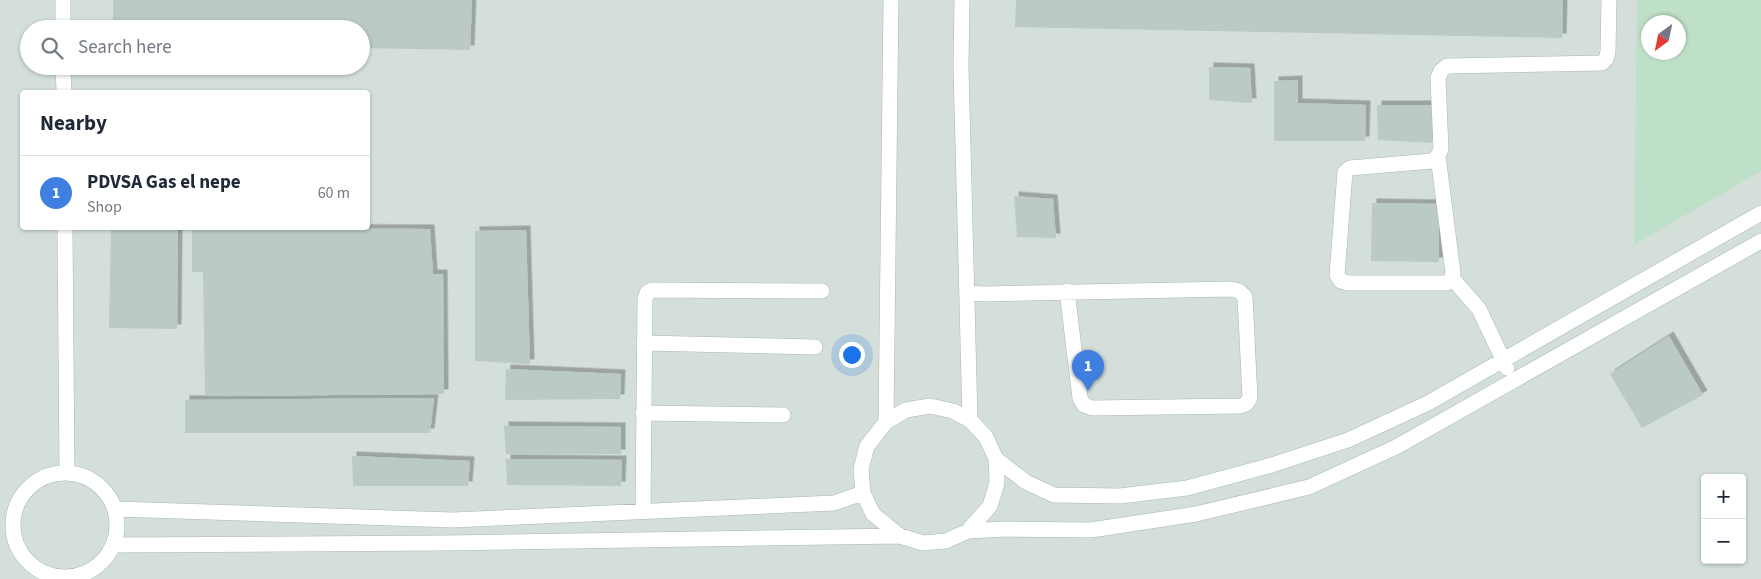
<!DOCTYPE html>
<html lang="en">
<head>
<meta charset="utf-8">
<style>
	:root { --surface:#fff; --page:#f2f2f3; --text:#1f2937; --muted:#747a83; --line:#e0e1e3; --accent:#ea580c }
	body { margin:0; font-family:"Source Sans 3",sans-serif; background:var(--page); color:var(--text) }
	.controls { position:absolute; right:15px; bottom:15px; display:grid; overflow:hidden; border-radius:5px; box-shadow:0 1px 4px #0004 }
	.controls button { width:45px; height:45px; display:grid; place-items:center; padding:0; border:0; border-bottom:1px solid var(--line); background:var(--surface); color:var(--text); font:25px sans-serif }
	.compass { position:absolute; left:1641px; top:15px; width:45px; height:45px; border-radius:50%; background:var(--surface); box-shadow:0 1px 4px #0004; rotate:213deg }
	.you { position:absolute; left:851px; top:354px; width:18px; height:18px; margin:-12px; border:4px solid #fff; border-radius:50%; background:#1a73e8; box-shadow:0 0 0 8px #1a73e833 }
	.badge { display:grid; place-items:center; width:32px; height:32px; border-radius:50%; background:var(--accent); color:#fff; font-size:16px; font-weight:700 }
	.pin { position:absolute; translate:-50% -41px; filter:drop-shadow(0 1px 2px #0008) }
	.pin::after { content:''; position:absolute; top:26px; width:18px; height:15px; background:inherit; clip-path:polygon(0 0,100% 0,50% 100%) }
	.list { margin:0; padding:0; list-style:none }
	h2 { display:flex; justify-content:space-between; align-items:center; height:65px; margin:0; padding:0 20px; font-size:21px }
	h2 small { font-size:16px; font-weight:400; color:var(--muted) }
	.list li { display:grid; grid-template-columns:32px 1fr auto; gap:15px; align-items:center; box-sizing:border-box; height:75px; padding:0 20px; border-top:1px solid var(--line) }
	.list b { display:block; font-size:19px; white-space:nowrap }
	.list p { margin:0; font-size:16px; white-space:nowrap; color:var(--muted) }
	.list em { font-size:16px; font-style:normal; color:var(--muted) }
	.icon { flex:none; width:28px; height:28px; fill:none; stroke:currentColor; stroke-width:2; stroke-linecap:round; stroke-linejoin:round }
	.map { position:relative; flex:none; width:1761px; height:579px; overflow:hidden }
	.search { position:absolute; background:var(--surface); box-shadow:0 1px 4px #0004; left:20px; top:20px; width:350px; height:55px; display:flex; align-items:center; gap:12px; box-sizing:border-box; padding:0 18px; border-radius:28px; color:var(--muted); font-size:19px }
	.panel { position:absolute; background:var(--surface); box-shadow:0 1px 4px #0004; left:20px; top:90px; width:350px; height:140px; border-radius:5px }
	.map>svg:first-child { display:block }
	.built { fill:#d4dfda; fill-rule:evenodd }
	.green { fill:#bfe0c8; fill-rule:evenodd }
	.building { fill:#bbcac4; filter:url(#shadow) }
	.lines { fill:none; stroke-linecap:round; stroke-linejoin:round }
	.minor-casing { stroke:#a8b8b2; stroke-width:16 }
	.minor { stroke:#fff; stroke-width:15 }
</style>
</head>
<body>
<div class="map">
<svg width="1761" height="579" viewBox="0 0 1761 579">
	<defs>
		<filter id="shadow"><feDropShadow dx="4.5" dy="-4.5" stdDeviation="0" flood-color="#0004"/></filter>
	</defs>
	<rect width="100%" height="100%" fill="#e6efeb"/>
	<path class="built" d="M0,0h1761v579h-1761zM1648,22h30v30h-30zM29,29h332v37h-332zM22,92h346v136h-346zM1705,478h37v82h-37z"/>
	<path class="green" d="M1637,0h124v171l-127,74zM1648,22h30v30h-30z"/>
	<path class="building" d="M113,0h359l-2,50 -109,-2v-19h-248z
		M1016,0h547l-1,38 -547,-11z
		M1209,67l41,1 2,35 -43,-3z
		M1298,80v23l68,2 -1,36h-91v-60z
		M1377,105h56l-1,38 -54,-3z
		M1014,196l39,3 3,39 -39,-1z
		M1372,203l67,1v58l-68,-1z
		M111,228h67l-1,101 -68,-1z
		M192,228l238,1 3,45h10l1,120 -239,2 -2,-124h-11z
		M526,230l4,134 -55,-3v-130z
		M1669,336l34,59 -61,33 -32,-54z
		M506,369l115,5 -1,25 -115,1z
		M434,398l-4,35h-245v-33z
		M504,426l117,1v27h-115z
		M352,456l118,5 -2,25h-115z
		M506,459l116,1 -1,26 -114,-1z"/>
	<g class="lines">
		<g class="minor-casing">
			<path id="minor" d="M63,0v29
				M962,0l-1,67 9,353
				M63,66l1,26
				M1438,156l-6,5 -82,7 -5,4 -8,103 4,6 7,2h99l5,-5 1,-5 -15,-117 3,-7 -3,-71 3,-7 6,-5 155,-3 4,-4 2,-7 1,-52
				M65,228l2,245
				M1452,278l27,31 28,59
				M967,293l18,1 246,-5 8,2 6,6 5,101 -4,6 -6,2 -148,2 -8,-3 -4,-7 -13,-107
				M644,343l171,4
				M643,413l140,2
				M886,422l5,-422
				M996,459l30,23 28,13 66,1 67,-8 85,-23 76,-25 80,-37 333,-190
				M13 525a52 52 0 1 1 104 0a52 52 0 1 1-104 0Z
				M115,509l338,11 381,-17 29,-10
				M643,511l2,-212 2,-6 5,-3 170,1
				M968,531l22,-25 7,-23 -1,-24 -10,-22 -16,-17 -17,-9 -23,-5 -24,4 -20,12 -19,24 -6,23 2,24 10,21 27,22 23,7 23,-2 22,-10 36,-2 87,1 105,-16 113,-27 87,-40 365,-206
				M114,545l330,-2 456,-7"/>
		</g>
		<use href="#minor" class="minor"/>
	</g>
</svg>
<div class="controls">
<button>+</button>
<button>−</button>
</div>
<svg class="compass" viewBox="-18 -18 36 36"><path d="M0-13l5 13h-10z" fill="#e53935"/><path d="M0 13l5-13h-10z" fill="#747a83"/></svg>
<div class="you"></div>
<div class="pin badge" style="left:1088px;top:391px;background:#3f7fe0">1</div>
<div class="search"><svg class="icon" aria-label="search" viewBox="0 0 24 24"><circle cx="10" cy="10" r="6"/><path d="M15 15l6 6"/></svg>Search here</div>
<section class="panel">
<h2>Nearby<small></small></h2>
<ul class="list">
<li><span class="badge" style="background:#3f7fe0">1</span><div><b>PDVSA Gas el nepe</b><p>Shop</p></div><em>60 m</em></li>
</ul>
</section>
</div>
</body>
</html>
